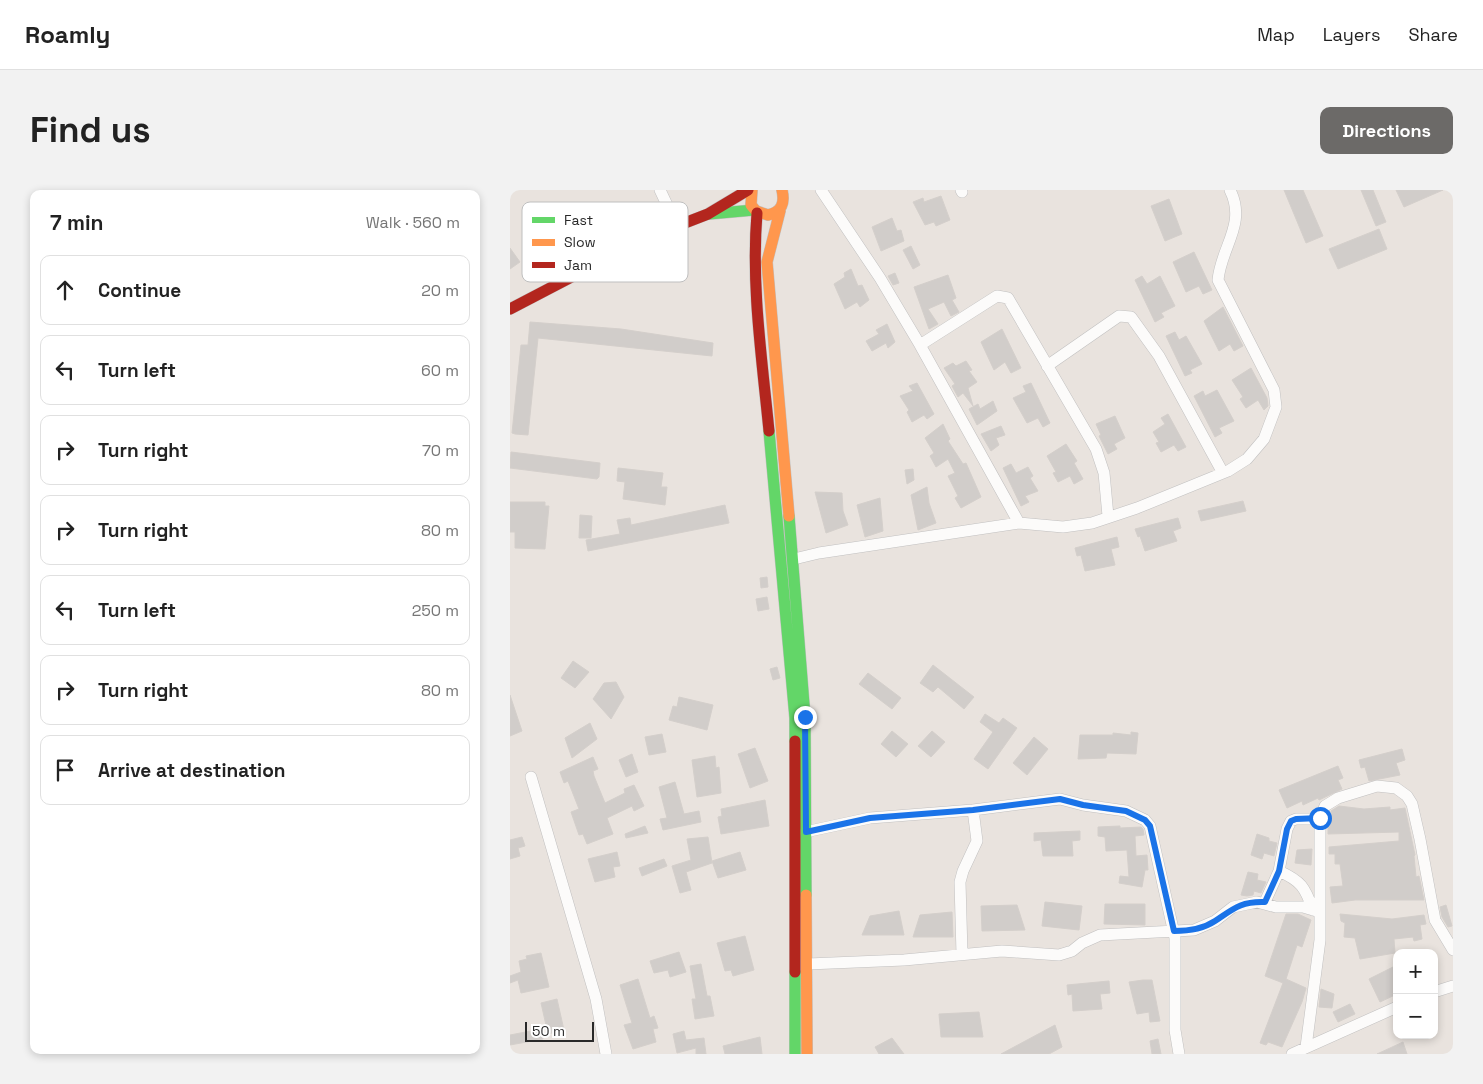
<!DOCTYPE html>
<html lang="en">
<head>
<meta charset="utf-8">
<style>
	:root { --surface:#fff; --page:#f2f2f2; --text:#222; --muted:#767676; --line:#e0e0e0; --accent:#6c6a68 }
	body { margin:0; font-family:"Space Grotesk",sans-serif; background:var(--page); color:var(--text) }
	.controls { position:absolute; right:15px; bottom:15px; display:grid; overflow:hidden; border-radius:10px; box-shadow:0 2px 8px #0003 }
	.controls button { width:45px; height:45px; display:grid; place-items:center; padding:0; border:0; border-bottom:1px solid var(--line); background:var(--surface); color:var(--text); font:25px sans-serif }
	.scale { position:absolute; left:15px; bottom:12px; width:69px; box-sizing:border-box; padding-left:5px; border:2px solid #292929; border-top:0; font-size:14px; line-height:18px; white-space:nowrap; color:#292929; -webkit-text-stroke:4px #fff; paint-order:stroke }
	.stop { position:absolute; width:15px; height:15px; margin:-11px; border:4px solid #1a73e8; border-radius:50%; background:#fff }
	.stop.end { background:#1a73e8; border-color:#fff; box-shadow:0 1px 5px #0008 }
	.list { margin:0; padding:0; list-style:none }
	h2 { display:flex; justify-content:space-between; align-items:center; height:65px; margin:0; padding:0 20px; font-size:21px }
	h2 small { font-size:16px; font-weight:400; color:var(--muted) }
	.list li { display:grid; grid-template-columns:32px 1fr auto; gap:15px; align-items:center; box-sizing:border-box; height:70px; margin:0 10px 10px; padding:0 10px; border:1px solid var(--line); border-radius:10px }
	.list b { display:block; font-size:19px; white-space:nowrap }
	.list em { font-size:16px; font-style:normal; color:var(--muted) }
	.icon { flex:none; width:28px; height:28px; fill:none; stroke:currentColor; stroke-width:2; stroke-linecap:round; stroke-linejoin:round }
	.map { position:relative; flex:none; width:943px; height:864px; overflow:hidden; border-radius:10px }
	header { display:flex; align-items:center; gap:30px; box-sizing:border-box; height:70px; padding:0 25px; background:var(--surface); border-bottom:1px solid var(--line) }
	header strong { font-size:24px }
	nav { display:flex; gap:28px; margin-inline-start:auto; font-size:18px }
	.intro { display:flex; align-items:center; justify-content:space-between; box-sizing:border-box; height:120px; padding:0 30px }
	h1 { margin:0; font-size:35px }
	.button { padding:12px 22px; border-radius:10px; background:var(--accent); color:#fff; font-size:18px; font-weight:700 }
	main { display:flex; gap:30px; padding:0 30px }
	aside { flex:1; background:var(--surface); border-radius:10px; box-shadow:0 2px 8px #0003 }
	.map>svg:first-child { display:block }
	.building { fill:#d1cdca; stroke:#d4cfcb }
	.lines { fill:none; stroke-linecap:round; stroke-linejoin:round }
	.street-casing { stroke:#c1c0c0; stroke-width:12 }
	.fast-casing { stroke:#c1c0c0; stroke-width:12 }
	.slow-casing { stroke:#c1c0c0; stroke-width:12 }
	.jam-casing { stroke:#c1c0c0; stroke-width:12 }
	.street { stroke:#fcfbfa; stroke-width:11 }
	.fast { stroke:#63d668; stroke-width:11 }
	.slow { stroke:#ff974d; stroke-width:11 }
	.jam { stroke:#b3261e; stroke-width:11 }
	.route { stroke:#1a73e8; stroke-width:6 }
	.key { fill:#fff; stroke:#bfbfbf; stroke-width:1 }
	.key-label { font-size:14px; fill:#292929 }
</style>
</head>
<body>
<header>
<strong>Roamly</strong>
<nav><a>Map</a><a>Layers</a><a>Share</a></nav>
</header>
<div class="intro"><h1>Find us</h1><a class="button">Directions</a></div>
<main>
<aside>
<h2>7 min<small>Walk · 560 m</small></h2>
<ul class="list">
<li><svg class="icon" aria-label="ahead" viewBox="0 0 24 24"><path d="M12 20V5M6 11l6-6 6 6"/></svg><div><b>Continue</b></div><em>20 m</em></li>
<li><svg class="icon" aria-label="left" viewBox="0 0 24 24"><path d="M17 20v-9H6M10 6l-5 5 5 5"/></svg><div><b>Turn left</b></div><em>60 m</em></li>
<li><svg class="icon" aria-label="right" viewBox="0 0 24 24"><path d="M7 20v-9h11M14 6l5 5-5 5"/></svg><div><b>Turn right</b></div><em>70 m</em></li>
<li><svg class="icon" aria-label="right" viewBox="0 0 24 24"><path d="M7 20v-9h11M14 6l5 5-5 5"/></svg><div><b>Turn right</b></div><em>80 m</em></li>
<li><svg class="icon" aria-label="left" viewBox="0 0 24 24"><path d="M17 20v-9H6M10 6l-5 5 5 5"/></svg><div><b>Turn left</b></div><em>250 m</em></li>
<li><svg class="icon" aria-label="right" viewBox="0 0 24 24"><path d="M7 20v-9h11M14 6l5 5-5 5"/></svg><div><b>Turn right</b></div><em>80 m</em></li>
<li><svg class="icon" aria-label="arrive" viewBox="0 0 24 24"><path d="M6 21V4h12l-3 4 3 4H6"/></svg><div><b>Arrive at destination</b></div></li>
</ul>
</aside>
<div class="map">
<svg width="943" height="864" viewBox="0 0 943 864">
	<rect width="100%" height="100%" fill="#e9e3de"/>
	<path class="building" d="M774,0h19l20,46 -17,7z
		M851,0h12l13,32 -10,4z
		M886,0h47l-39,17z
		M431,6l9,24 -14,6 -2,-4 -9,3 -12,-23 10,-4 1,4z
		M659,9l13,35 -17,7 -14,-35z
		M382,28l5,13 4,-1 3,11 -23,10 -9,-24z
		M869,39l8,20 -49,20 -9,-20z
		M401,56l9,19 -7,4 -10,-19z
		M0,58l10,14 -10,7z
		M684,62l18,38 -9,4 -4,-8 -13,6 -13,-30z
		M341,79l7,17 4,-1 7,15 -9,7 -3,-5 -12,7 -11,-25 11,-7 -1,-4z
		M385,83l4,10 -6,2 -5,-9z
		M438,85l8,23 -4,2 7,12 -8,4 -7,-14 -16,7 10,15 -9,5 -15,-42z
		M632,86l5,8 13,-8 15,30 -14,7 3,4 -9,5 -20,-42z
		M713,117l20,39 -9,5 -4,-7 -11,7 -15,-30z
		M20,132l91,7 92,14 -1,13 -174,-18 -10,97 -13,-1 -3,-1 9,-88h7z
		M377,134l8,18 -7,6 -2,-5 -14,8 -6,-10 13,-7 -3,-4z
		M492,139l19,39 -10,5 -6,-11 -11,8 -13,-28z
		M665,142l4,8 7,-4 16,28 -12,6 2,3 -7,3 -19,-40z
		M456,171l6,9 -3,1 8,11 -9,6 5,18 -10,-13 -5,4 -6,-11 3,-2 -11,-16 9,-5 3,3z
		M741,178l16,30 1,8 -4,4 -6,-10 -12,8 -6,-9 3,-2 -11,-17z
		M407,193l17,31 -7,5 -3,-4 -12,7 -5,-10 2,-2 -9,-14 13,-5 -4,-5z
		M521,193l19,40 -7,4 -5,-9 -11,5 -14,-25 13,-6 -3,-6z
		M707,200l17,31 -15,7 3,5 -7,4 -21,-41 9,-5 2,5z
		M483,211l4,10 -20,14 -8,-16 9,-5 2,5z
		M658,224l18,33 -8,4 -4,-6 -13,7 -5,-9 3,-1 -6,-10 12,-8 -4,-6z
		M605,226l10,22 -11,6 3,5 -9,5 -9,-18 2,-1 -5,-11z
		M433,234l7,15 -2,2 15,23 3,-1 15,34 -20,11 -6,-10 3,-2 -10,-20 7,-3 -7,-14 -12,8 -6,-11 4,-3 -9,-15z
		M491,236l4,9 -9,3 3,7 -8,6 -10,-17z
		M556,254l11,17 -3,2 9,16 -9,5 -4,-8 -12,6 -5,-9 3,-1 -9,-16z
		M1,262l89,11 -1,14 -2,2 -87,-11z
		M501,274l5,9 12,-6 5,9 -3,2 8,13 -13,5 4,6 -8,4 -18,-38z
		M108,278l45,5 -2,14h6l-2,18 -42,-6 2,-17 -8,-1z
		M403,279l1,11 -7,4 -2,-14z
		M417,297l2,16 7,20 -18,7 -7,-35z
		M305,302l27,1 1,18 5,14 -22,8z
		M370,308l3,33 -18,6 -8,-32z
		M733,311l3,10 -45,10 -3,-10z
		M0,312h35v4h4l-4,43 -30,-1v-16h-5z
		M215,315l4,18 -141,28 -2,-11 34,-6 -3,-14 13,-2 1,7z
		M70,325l12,1 -1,22h-12z
		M668,328l3,10 -8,3 4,10 -32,10 -5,-15 -2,1 -3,-8z
		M607,347l2,10 -8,2 4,16 -30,6 -4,-16 -4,1 -2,-8z
		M257,387l1,10 -7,1 -1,-10z
		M257,407l2,12 -11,2 -2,-12z
		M63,471l16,11 -14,16 -14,-10z
		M423,475l41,32 -10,12 -26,-22 -5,5 -13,-9z
		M267,477l3,11 -7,2 -3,-11z
		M358,483l33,25 -9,11 -33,-25z
		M106,492l8,15 -13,22 -18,-20 11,-16z
		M0,505l12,36 -12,5z
		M169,507l34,8 -6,25 -38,-10 4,-14 4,1z
		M475,524l14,9 4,-5 14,10 -29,41 -14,-10 19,-27 -13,-10z
		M80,533l7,16 -25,19 -7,-20z
		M382,541l16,13 -12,13 -15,-13z
		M422,541l13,11 -14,15 -13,-11z
		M621,542l7,1 -2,21 -29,-1 -1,5 -28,1 2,-24h33v-2l18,2z
		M152,544l4,18 -17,3 -4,-18z
		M524,547l14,12 -21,26 -14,-12z
		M245,558l13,33 -18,7 -12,-34z
		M892,559l3,11 -9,3 4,12 -31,6 -4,-14 -4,1 -2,-8z
		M122,564l6,18 -12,5 -7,-17z
		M205,566l1,12 3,-1 2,26 -24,4 -5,-37z
		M83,567l5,12 -5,2 1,5 11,27 20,-10 -1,-4 10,-4 10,21 -10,5 -2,-5 -25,12 6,16 -26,10 -4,-10 -4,1 -8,-23 8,-3 -11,-28 -4,2 -4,-11z
		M828,576l5,12 -5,2 4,9 -23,11 -1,-2 -15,7 -1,-4 -15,7 -8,-18z
		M165,592l9,32 15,-3 2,11 -38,8 -3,-11 7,-1 -8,-31z
		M255,610l4,26 -48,8 -3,-17 4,-1 -1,-7z
		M829,616l25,3 26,-2v3l15,-2 10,47 -1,1 2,21 3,-1 5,24h-69l-23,3 -2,-16 13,-1 -3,-22h-5v-10h-6v-7l70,-6v-9l-71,2v-13l4,-2 -1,-8z
		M135,636l3,7 -22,5 -1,-4z
		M610,636v2l21,-1 2,2 1,6 -9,1 1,20 11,-1 1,15h-3l-3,17 -23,-4 1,-7 9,1 -2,-27 -21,1 -1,-14 -7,-1v-9z
		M570,641v9l-8,1 1,15h-30l-2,-16 -7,1v-8z
		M747,644l12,4v3l8,2 -3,13 -10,-3 -2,6 -11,-4z
		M12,647l3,9 -7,2 2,8 -10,3v-19z
		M198,647l4,26 -26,9 5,18 -11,3 -8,-27 19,-6 -4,-21z
		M802,659l-1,16 -16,-2 2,-13z
		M107,662l3,14 -7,1 2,10 -20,5 -7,-23z
		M230,662l6,18 -28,8 -6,-17z
		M154,669l3,7 -25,10 -3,-8z
		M738,682l10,2 -1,6 9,2 -5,11 -7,-2 -1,4 -6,1 -6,-1z
		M535,712l37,4 -3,24 -37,-4z
		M595,714h40v21l-41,-1z
		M507,715l8,25 -43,1 -1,-25z
		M936,715l6,21 -4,1 -6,-10 -2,-10z
		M389,721l5,24h-42l8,-19z
		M442,722l1,25h-40l7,-22z
		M776,724h12l13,6 -9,27 -5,-2 -11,34 20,9 -4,14 -20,45 -14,-5 -2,3 -6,-2 23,-60 -18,-7z
		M830,724l52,5 32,-4 2,9 -6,1 2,14 -8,2 -1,-4 -19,2 1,14 -35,6 -5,-21 -11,-1 1,-14 -4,-2z
		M235,746l9,34 -21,6 -2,-6 -6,1 -8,-28z
		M169,762l7,20 -16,5 -2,-7 -14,3 -4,-12z
		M31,763l8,34 -28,6 -3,-13 -8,3v-7l11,-4 -2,-11 8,-2 -1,-3z
		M191,774l6,32h3l4,20 -19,3 -3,-20h4l-6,-33z
		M887,775v29l-17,8 -11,-23z
		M128,789l12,39 4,-2 4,12 -5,1 3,13 -23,7 -9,-24 8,-2 -12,-38z
		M633,790h9l8,41 -10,1 -1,-10 -12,2 -8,-32z
		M599,791l1,12 -10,1 2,15 -29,2 -1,-17 -4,1 -1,-10z
		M811,799l13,5 -2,14 -13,-1z
		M47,809l7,31 -16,4 -7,-31z
		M840,814l5,10 -17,8 -5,-10z
		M469,822l4,25h-42l-2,-23z
		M545,835l7,22 -13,7h-48z
		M31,839l2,10 -33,6v-10z
		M174,841l2,9 18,-2 2,16h-10v-6l-19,5 -4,-19z
		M250,847l2,17h-37l-2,-8z
		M382,848l12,16h-25l-4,-7z
		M648,849l3,15h-9l-2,-13z
		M893,852l4,12h-30z"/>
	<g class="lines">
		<g class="street-casing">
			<path id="street" d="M150,0l17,36
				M311,0l59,88 40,67 99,178 44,4 29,-4 45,-15 91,-37 19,-12 17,-20 12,-32 -2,-17 -56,-110c3,-33 29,-56 12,-90
				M451,0l1,2
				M410,155l77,-49 11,2 88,151 8,24 4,43
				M537,176l72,-50 12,1 28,39 64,117
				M284,369l25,-6 200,-30
				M21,587l65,222 10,55
				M295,642l65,-14 103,-8 87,-11 23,6 43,6 19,9 5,6 25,112v92l4,24
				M769,681c22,10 26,16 34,39
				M755,712l14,-31 8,-42 4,-8 5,-2h24
				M452,764l-2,-72 3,-11 14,-30 -4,-31
				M298,774l96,-4 98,-9 57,4 13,-4 10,-8 18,-8 94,-5 21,-9 18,-14 24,-5 19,5h27l17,5
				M924,802l19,-6
				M796,857l14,-107v-121l5,-13 13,-8 39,-12 19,2 11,8 5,8 8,35 15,81 18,30
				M782,864l105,-47"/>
		</g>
		<g class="fast-casing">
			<path id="fast" d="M199,24l45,-4
				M259,241l26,287v23
				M279,326l16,201 1,178
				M285,782v82"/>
		</g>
		<g class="slow-casing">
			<path id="slow" d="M242,0l-1,15 5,6 12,4c14,-3 17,-12 14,-25
				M270,21l-13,51 22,254
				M296,705l1,159"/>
		</g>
		<g class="jam-casing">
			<path id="jam" d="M247,23c-6,72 5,146 12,218
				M0,119l69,-36 98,-47 31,-12 40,-24
				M285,551v231"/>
		</g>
		<use href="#street" class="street"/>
		<use href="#fast" class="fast"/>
		<use href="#slow" class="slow"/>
		<use href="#jam" class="jam"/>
	</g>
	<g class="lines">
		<path class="route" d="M295,527l1,115 64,-14 103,-8 87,-11 23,6 43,6 19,9 5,6 24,105c14,0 29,-2 41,-10 18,-12 26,-20 50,-19l14,-31 8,-42 4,-8 5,-2 24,-1"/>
	</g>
	<rect x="12" y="12" width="166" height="80" rx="8" class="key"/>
	<rect x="22" y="27" width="23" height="6" fill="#63d668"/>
	<rect x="22" y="49" width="23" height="7" fill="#ff974d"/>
	<rect x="22" y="72" width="23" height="6" fill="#b3261e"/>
	<g class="key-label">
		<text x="54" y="35">Fast</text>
		<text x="54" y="57">Slow</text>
		<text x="54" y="80">Jam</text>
	</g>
</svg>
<div class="controls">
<button>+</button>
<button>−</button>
</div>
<div class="scale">50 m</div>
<div class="stop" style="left:810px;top:628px"></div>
<div class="stop end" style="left:295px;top:527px"></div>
</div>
</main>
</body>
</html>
